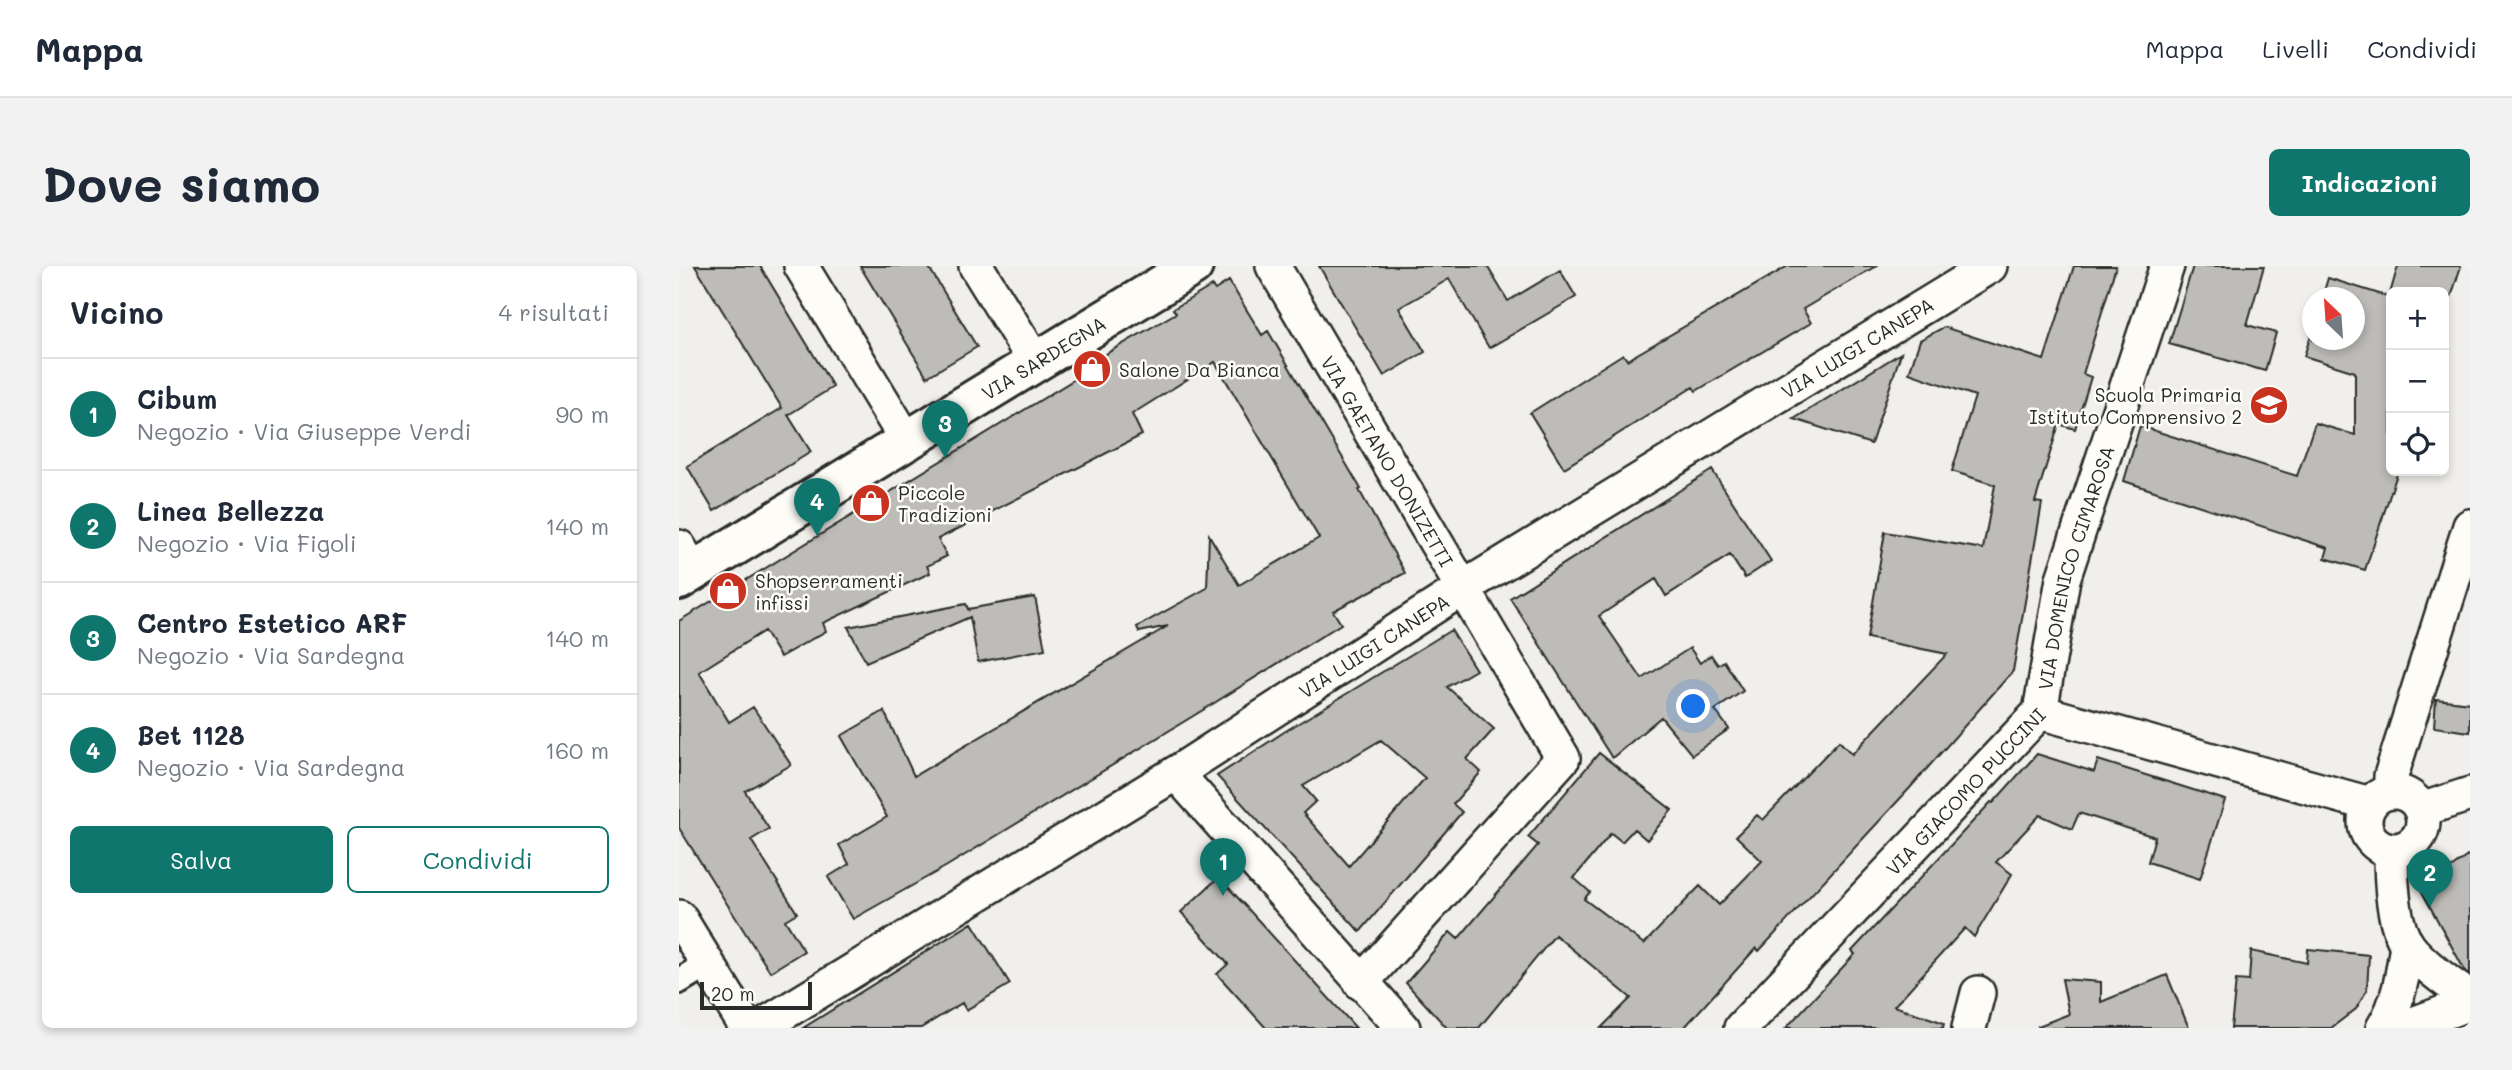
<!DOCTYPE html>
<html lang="it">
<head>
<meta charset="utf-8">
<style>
	:root { --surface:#fff; --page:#f2f2f3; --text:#1f2937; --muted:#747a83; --line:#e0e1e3; --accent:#0f766e }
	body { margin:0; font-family:Mali,sans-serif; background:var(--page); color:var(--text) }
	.controls { position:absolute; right:21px; top:21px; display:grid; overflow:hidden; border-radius:10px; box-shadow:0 4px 10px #0003 }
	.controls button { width:63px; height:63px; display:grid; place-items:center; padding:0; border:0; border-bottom:2px solid var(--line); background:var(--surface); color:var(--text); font:35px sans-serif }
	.compass { position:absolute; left:1623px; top:21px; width:63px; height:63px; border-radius:50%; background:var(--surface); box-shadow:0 4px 10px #0003; rotate:335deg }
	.scale { position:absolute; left:21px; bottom:18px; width:112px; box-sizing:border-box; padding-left:7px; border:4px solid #2b2b2b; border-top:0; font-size:19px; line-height:24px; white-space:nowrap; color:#2b2b2b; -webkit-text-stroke:5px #fdfcf7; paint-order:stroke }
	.you { position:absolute; left:1015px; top:441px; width:24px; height:24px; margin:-18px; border:5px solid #fff; border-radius:50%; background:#1a73e8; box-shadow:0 0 0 10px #1a73e833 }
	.badge { display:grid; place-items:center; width:46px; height:46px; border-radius:50%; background:var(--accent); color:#fff; font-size:23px; font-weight:700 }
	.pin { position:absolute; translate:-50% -58px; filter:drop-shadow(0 2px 4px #0008) }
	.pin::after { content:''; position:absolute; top:37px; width:24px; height:21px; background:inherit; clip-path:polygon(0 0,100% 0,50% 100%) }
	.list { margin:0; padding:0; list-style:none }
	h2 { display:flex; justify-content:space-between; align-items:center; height:91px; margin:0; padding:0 28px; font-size:30px }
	h2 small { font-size:23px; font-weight:400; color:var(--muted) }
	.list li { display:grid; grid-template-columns:46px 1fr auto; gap:21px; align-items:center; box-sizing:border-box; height:112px; padding:0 28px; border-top:2px solid var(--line) }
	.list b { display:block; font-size:26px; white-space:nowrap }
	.list p { margin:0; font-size:23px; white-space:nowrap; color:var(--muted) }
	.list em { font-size:23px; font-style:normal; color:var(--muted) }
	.actions { display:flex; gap:14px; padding:21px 28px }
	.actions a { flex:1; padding:16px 0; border:2px solid var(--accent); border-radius:10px; text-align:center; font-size:24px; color:var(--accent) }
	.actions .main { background:var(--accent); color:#fff }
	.icon { flex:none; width:38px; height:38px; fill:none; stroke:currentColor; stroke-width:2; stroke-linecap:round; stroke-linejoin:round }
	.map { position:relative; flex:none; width:1791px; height:762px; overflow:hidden; border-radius:10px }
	header { display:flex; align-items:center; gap:42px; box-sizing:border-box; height:98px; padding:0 35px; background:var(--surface); border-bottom:2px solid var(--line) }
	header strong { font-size:33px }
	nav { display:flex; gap:38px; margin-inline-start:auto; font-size:24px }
	.intro { display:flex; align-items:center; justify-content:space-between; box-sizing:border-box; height:168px; padding:0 42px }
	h1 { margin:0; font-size:49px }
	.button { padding:18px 32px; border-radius:10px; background:var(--accent); color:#fff; font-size:24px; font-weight:700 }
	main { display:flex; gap:42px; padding:0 42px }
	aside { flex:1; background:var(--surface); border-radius:10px; box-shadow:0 4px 10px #0003 }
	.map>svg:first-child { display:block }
	.building { fill:#bdbcb8; stroke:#2b2b2b; stroke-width:2; fill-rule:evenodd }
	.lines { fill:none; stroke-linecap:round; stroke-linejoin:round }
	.pedestrian-casing { stroke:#2b2b2b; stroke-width:30 }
	.minor-casing { stroke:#2b2b2b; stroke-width:38 }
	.tertiary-casing { stroke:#2b2b2b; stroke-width:44 }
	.pedestrian { stroke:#fdfcf7; stroke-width:24 }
	.minor { stroke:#fdfcf7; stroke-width:33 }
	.tertiary { stroke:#fdfcf7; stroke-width:38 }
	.labels { text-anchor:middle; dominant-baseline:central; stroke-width:5; stroke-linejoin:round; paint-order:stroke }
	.street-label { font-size:19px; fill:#2b2b2b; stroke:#fdfcf7 }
	.poi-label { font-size:19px; fill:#2b2b2b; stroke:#fdfcf7; text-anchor:start }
</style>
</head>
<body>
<header>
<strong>Mappa</strong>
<nav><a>Mappa</a><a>Livelli</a><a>Condividi</a></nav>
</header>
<div class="intro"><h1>Dove siamo</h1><a class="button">Indicazioni</a></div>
<main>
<aside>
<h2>Vicino<small>4 risultati</small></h2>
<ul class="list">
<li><span class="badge">1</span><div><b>Cibum</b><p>Negozio · Via Giuseppe Verdi</p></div><em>90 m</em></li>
<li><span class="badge">2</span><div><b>Linea Bellezza</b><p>Negozio · Via Figoli</p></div><em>140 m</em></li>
<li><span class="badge">3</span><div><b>Centro Estetico ARF</b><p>Negozio · Via Sardegna</p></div><em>140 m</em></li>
<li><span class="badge">4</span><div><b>Bet 1128</b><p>Negozio · Via Sardegna</p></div><em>160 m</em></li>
</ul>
<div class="actions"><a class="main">Salva</a><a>Condividi</a></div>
</aside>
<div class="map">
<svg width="1791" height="762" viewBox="0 0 1791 762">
	<rect width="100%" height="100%" fill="#f0efeb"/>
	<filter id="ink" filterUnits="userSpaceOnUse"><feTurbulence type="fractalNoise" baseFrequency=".0143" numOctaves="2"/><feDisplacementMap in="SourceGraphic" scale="14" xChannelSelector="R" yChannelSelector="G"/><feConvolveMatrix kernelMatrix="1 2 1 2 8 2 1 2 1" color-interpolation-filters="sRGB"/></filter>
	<g filter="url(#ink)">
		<path class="building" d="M16,0h65l73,121 -45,28 23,37 -97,59 -27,-45 95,-58z
			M181,0h68l49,81 -50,30z
			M640,0h168l21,35 52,-31 16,27 -87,51 -40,-69 -50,29 26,44 -41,24z
			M1109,0h88l-73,43 8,14 -115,68 -3,-4 -129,81 -34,-55 93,-59 4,6z
			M1395,0h42l-33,108 8,3 -16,52 -16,-5 -24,78 7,1 -29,168 -104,118 -150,162 -3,-3 -72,80h-83l30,-30 -76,-63 -76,93h-32l-41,-45 44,-51 8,7 80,-94 -10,-8 71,-84 73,57 -25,30 -13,-11 -12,13 -11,-9 -37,45 16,14 -6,7 60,45 56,-58 19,19 43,-44 -26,-25 21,-21 6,5 76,-79 13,13 95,-100 -80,-16 18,-106 98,17 12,-64 -43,-14 23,-75 -66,-23 11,-33 24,-13 100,33z
			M1514,0h71l-17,59 29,8 -11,38 -96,-27z
			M1719,0h63l-17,53v-27h-53v179h7l-33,99 -40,-12 3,-10 -204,-67 16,-55 157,50 18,-53 40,12v-63l-51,-16 9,-27v11h42v-42h-33l6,-20 61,19z
			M550,15l33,54 6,-4 93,158 -2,1 46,83 -72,38 8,13 -138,86 -256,156 -94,53 -25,-42 21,-13 -10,-19 48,-28 -46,-81 43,-25 30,65 254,-150 -29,6 -2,-5 70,-39 2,-53 30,50 80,-47 -104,-176 -83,52 10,21 -204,104 9,17 -20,10 3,7 -107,50 3,8 -46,26 -16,-26 -65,41 30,50 24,-15 38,58 -46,26 24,38 -18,11 46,73 -12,7 19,31 -34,21 -91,-144v-207l422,-258 -2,-5 77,-45 -3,-4 39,-23 3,4z
			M1222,87l-30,91 -77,-25z
			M1033,204l59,91 -26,17 -15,-23 -64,41 -10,-17 -57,37 43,63 48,-31 10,15 11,-8 7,10 6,-4 19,30 -28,19 14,19 -37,26 -31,-38 -49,41 -102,-160z
			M356,331l10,52 -67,13 -8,-45 -104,45 -18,-35 118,-23 3,7 -1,-2z
			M772,364l25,40 -29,17 47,42 -27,30 14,13 -28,32 9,8 -102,120 -143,-156 67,-44zM702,474l44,38 -76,88 -46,-53 13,-12 -13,-15z
			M1757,433l34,4v29l-36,-5z
			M1358,488l57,18 4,-12 127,40 -25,79 -52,-17 7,-25 -76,-24 -7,16 -32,-14 -44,47 16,12 -38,63 -9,-9 -71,78 50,17 -1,5h-157l69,-74 -3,-3 139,-149 2,1z
			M1791,588v120l-5,-3 -44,-81z
			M540,611l137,151h-90l-49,-54 11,-10 -47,-52z
			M293,657l38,61 -44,26 -4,-7 -41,25h-118z
			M1629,683l61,6 -2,35 -11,19 -25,19h-100l5,-48 13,1 2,-30 56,12z
			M1488,709l22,53h-150l-1,-2 31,-12 -7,-35 39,3v20z"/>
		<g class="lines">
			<g class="pedestrian-casing">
				<path id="pedestrian" d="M0,715l28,-17"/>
			</g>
			<g class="minor-casing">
				<g id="minor">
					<path d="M122,0l106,175"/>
					<path d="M297,0l60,97"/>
					<path id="s1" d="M594,0l290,492 -202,225"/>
					<path d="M0,281l14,24"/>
					<path id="s2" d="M1361,446l23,-133 104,-313"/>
					<path d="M1361,446l330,92"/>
					<path d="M497,507l227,255"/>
					<circle cx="1715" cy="555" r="29"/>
					<path d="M1712,526v-16l79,-250"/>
					<path d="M1742,544l49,-16"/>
					<path d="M1712,585c0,26 1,73 17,95 16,20 41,37 62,52"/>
					<path d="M0,651l68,111"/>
					<path id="s3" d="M80,762l417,-255 287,-185 527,-322"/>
					<path id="s4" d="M1062,762l299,-316"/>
					<path d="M1290,762l9,-35"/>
					<path d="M1704,762c16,-25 20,-55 24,-84"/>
					<path d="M1723,762l68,-25"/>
				</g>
			</g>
			<g class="tertiary-casing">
				<g id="tertiary">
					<path id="s5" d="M0,314l514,-314"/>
				</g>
			</g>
			<use href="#pedestrian" class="pedestrian"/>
			<use href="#minor" class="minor"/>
			<use href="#tertiary" class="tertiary"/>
		</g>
	</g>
	<defs>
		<g id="shop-disc" transform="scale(2.0125)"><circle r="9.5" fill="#c8321e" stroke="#fdfcf7"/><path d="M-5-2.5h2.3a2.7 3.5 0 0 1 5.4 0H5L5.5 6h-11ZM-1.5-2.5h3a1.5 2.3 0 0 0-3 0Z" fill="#fff"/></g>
		<g id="school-disc" transform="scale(2.0125)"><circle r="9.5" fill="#c8321e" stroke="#fdfcf7"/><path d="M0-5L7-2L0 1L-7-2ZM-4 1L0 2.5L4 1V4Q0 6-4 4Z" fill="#fff"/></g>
	</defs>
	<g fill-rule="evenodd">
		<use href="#shop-disc" x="413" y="103"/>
		<use href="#school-disc" x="1590" y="139"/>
		<use href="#shop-disc" x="192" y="237"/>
		<use href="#shop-disc" x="49" y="325"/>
	</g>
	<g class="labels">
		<g class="street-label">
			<text stroke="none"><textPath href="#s3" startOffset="1292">VIA LUIGI CANEPA</textPath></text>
			<text stroke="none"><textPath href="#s5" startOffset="427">VIA SARDEGNA</textPath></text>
			<text stroke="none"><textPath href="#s1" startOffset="226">VIA GAETANO DONIZETTI</textPath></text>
			<text stroke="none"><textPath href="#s2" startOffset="149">VIA DOMENICO CIMAROSA</textPath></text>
			<text stroke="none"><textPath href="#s3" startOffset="724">VIA LUIGI CANEPA</textPath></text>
			<text stroke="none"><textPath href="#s4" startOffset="326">VIA GIACOMO PUCCINI</textPath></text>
		</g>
		<g class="poi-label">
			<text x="440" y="103">Salone Da Bianca</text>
			<text x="1563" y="128" text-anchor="end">Scuola Primaria<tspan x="1563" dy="22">Istituto Comprensivo 2</tspan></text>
			<text x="219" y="226">Piccole<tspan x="219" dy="22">Tradizioni</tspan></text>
			<text x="76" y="314">Shopserramenti<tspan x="76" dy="22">infissi</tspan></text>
		</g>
	</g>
</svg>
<div class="controls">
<button>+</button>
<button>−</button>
<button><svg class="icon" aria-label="locate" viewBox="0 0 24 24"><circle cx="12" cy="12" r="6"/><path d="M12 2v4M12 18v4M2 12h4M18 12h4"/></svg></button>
</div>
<svg class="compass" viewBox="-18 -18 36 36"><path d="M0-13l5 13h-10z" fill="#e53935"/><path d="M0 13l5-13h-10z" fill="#747a83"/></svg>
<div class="scale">20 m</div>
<div class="you"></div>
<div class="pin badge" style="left:544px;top:630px">1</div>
<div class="pin badge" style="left:1751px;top:641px">2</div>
<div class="pin badge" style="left:266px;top:192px">3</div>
<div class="pin badge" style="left:138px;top:270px">4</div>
</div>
</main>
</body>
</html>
